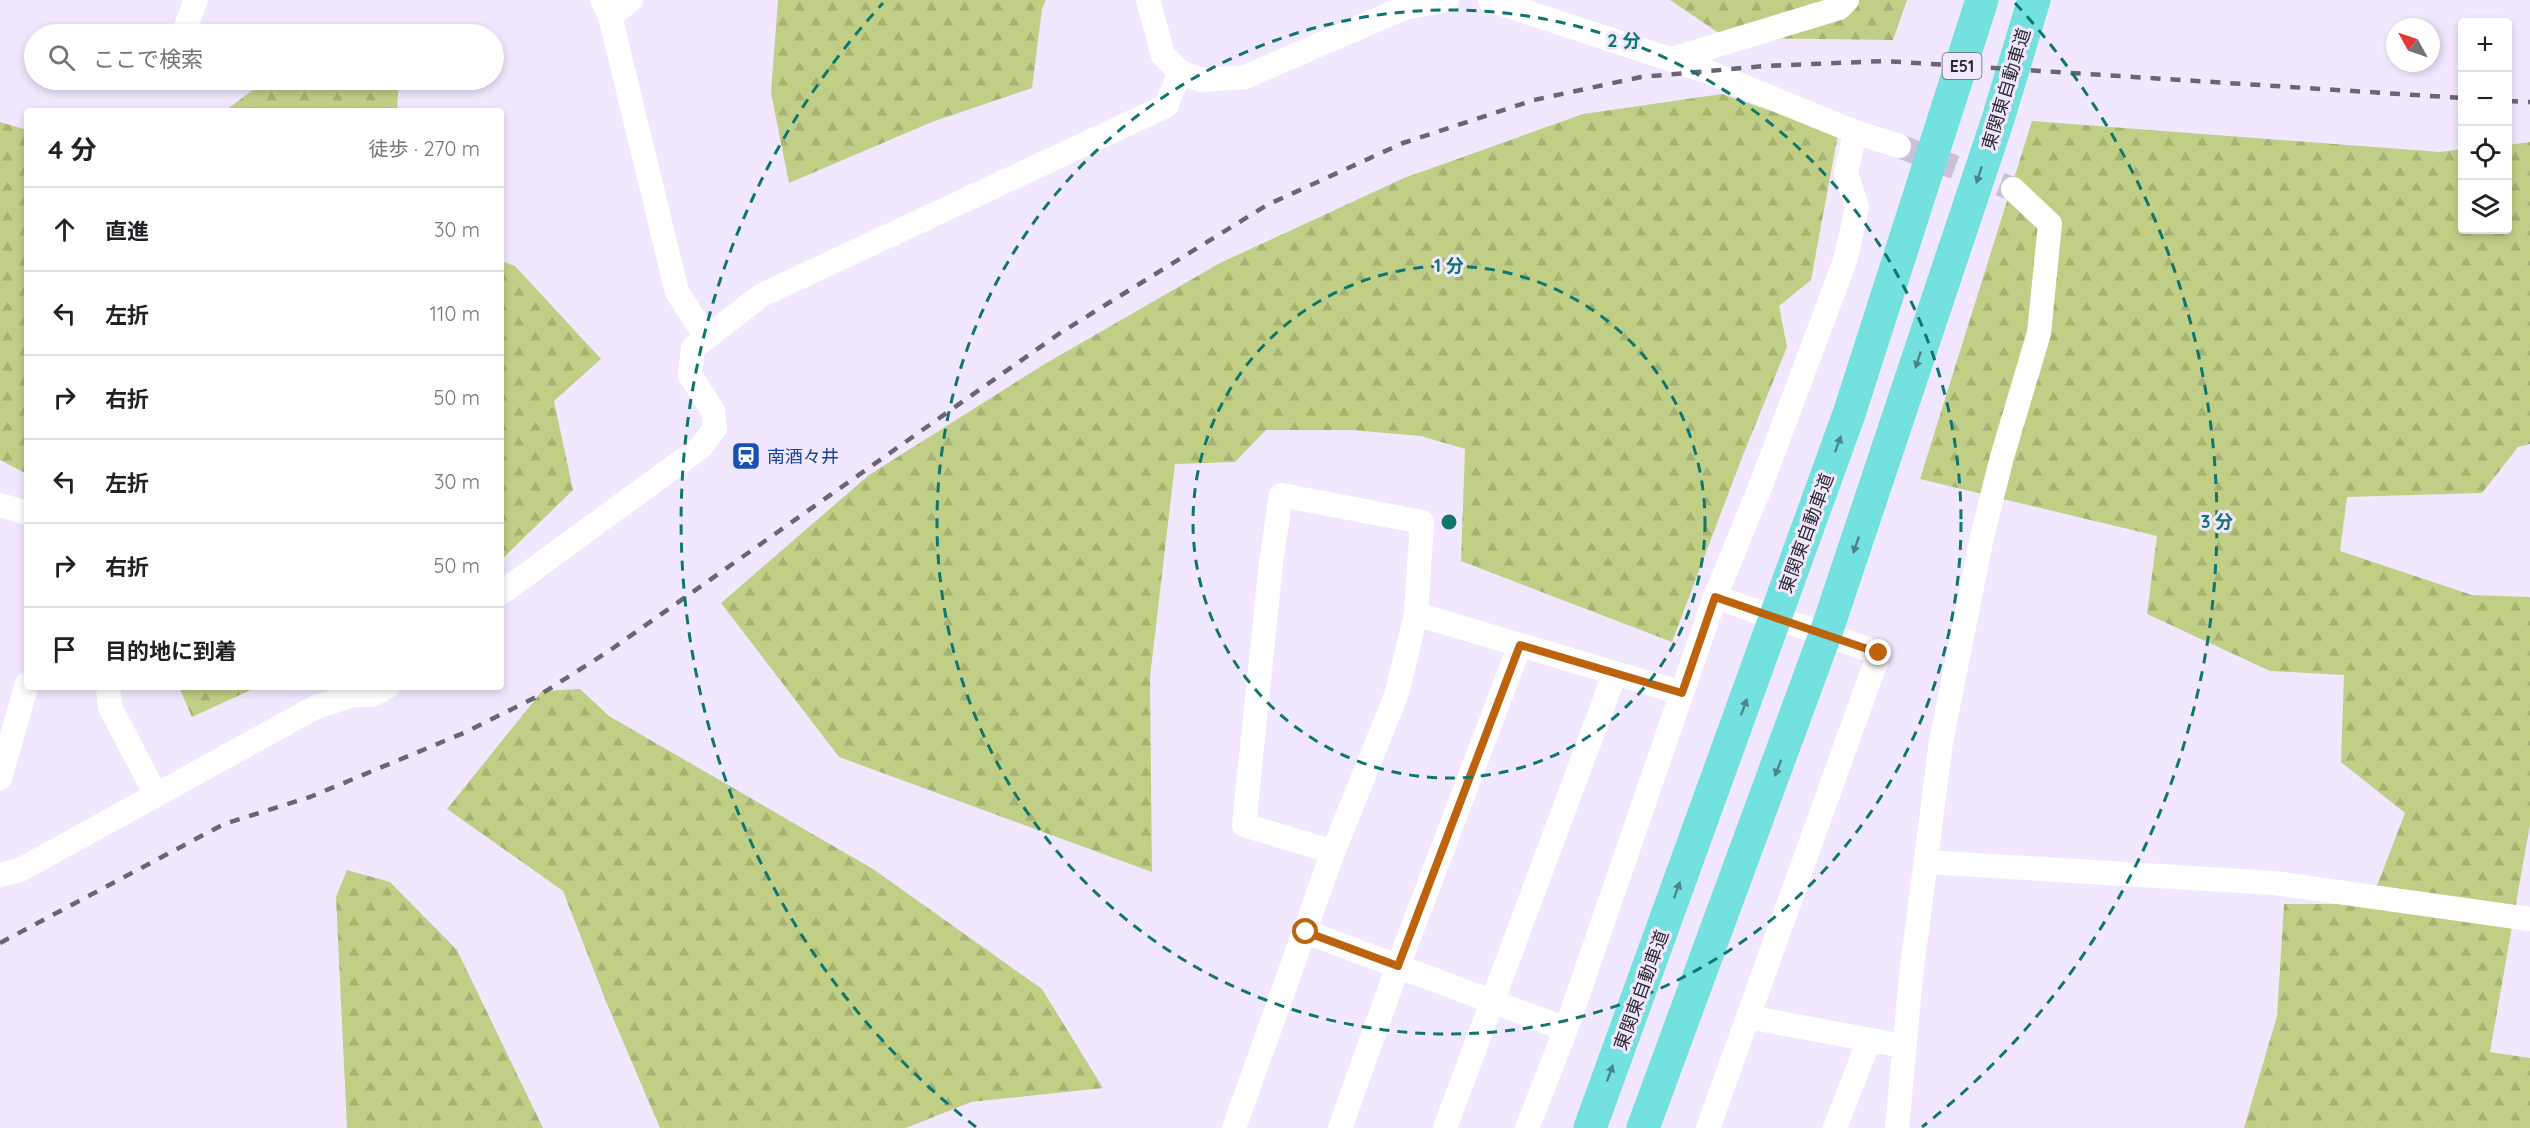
<!DOCTYPE html>
<html lang="ja">
<head>
<meta charset="utf-8">
<style>
	:root { --surface:#fff; --page:#f2f2f2; --text:#202124; --muted:#757577; --line:#e0e0e0 }
	body { margin:0; font-family:Quicksand,"Noto Sans JP",sans-serif; background:var(--page); color:var(--text) }
	.controls { position:absolute; right:18px; top:18px; display:grid; overflow:hidden; border-radius:6px; box-shadow:0 3px 9px #0003 }
	.controls button { width:54px; height:54px; display:grid; place-items:center; padding:0; border:0; border-bottom:2px solid var(--line); background:var(--surface); color:var(--text); font:30px sans-serif }
	.compass { position:absolute; left:2386px; top:18px; width:54px; height:54px; border-radius:50%; background:var(--surface); box-shadow:0 3px 9px #0003; rotate:310deg }
	.stop { position:absolute; width:18px; height:18px; margin:-14px; border:4px solid #be630d; border-radius:50%; background:#fff }
	.stop.end { background:#be630d; border-color:#fff; box-shadow:0 2px 6px #0008 }
	.list { margin:0; padding:0; list-style:none }
	h2 { display:flex; justify-content:space-between; align-items:center; height:78px; margin:0; padding:0 24px; font-size:26px }
	h2 small { font-size:20px; font-weight:400; color:var(--muted) }
	.list li { display:grid; grid-template-columns:39px 1fr auto; gap:18px; align-items:center; box-sizing:border-box; height:84px; padding:0 24px; border-top:2px solid var(--line) }
	.list b { display:block; font-size:22px; white-space:nowrap }
	.list em { font-size:20px; font-style:normal; color:var(--muted) }
	.icon { flex:none; width:33px; height:33px; fill:none; stroke:currentColor; stroke-width:2; stroke-linecap:round; stroke-linejoin:round }
	.map { position:relative; flex:none; width:2530px; height:1128px; overflow:hidden }
	.search { position:absolute; background:var(--surface); box-shadow:0 3px 9px #0003; left:24px; top:24px; width:480px; height:66px; display:flex; align-items:center; gap:15px; box-sizing:border-box; padding:0 21px; border-radius:33px; color:var(--muted); font-size:22px }
	.panel { position:absolute; background:var(--surface); box-shadow:0 3px 9px #0003; left:24px; top:108px; width:480px; height:582px; border-radius:6px }
	.map>svg:first-child { display:block }
	.forest { fill:url(#forest-firs) }
	.lines { fill:none; stroke-linecap:round; stroke-linejoin:round }
	.minor-tunnel { stroke:#c9c2d6; stroke-width:24; stroke-dasharray:24 12; stroke-linecap:butt }
	.minor { stroke:#fff; stroke-width:24 }
	.highway { stroke:#72e1df; stroke-width:33 }
	.rail { stroke:#6a6572; stroke-width:4.5; stroke-dasharray:10 10; stroke-linecap:butt }
	.oneway { fill:#4e8488 }
	.route { stroke:#be630d; stroke-width:8 }
	.ring { fill:none; stroke:#0f766e; stroke-width:3; stroke-dasharray:10 8 }
	.labels { text-anchor:middle; dominant-baseline:central; stroke-width:6; stroke-linejoin:round; paint-order:stroke }
	.shield { fill:#f1e8ff; stroke:#66626e; stroke-width:1.5 }
	.shield-label { font-size:16px; font-weight:bold; fill:#2b2830 }
	.street-label { font-size:18px; fill:#2b2830; stroke:#f1e8ff }
	.transit-label { font-size:18px; fill:#164399; stroke:#f1e8ff; text-anchor:start }
	.centre { fill:#0f766e; stroke:#f1e8ff; stroke-width:3 }
	.ring-label { font-size:18px; text-anchor:middle; font-weight:bold; fill:#0f766e; stroke:#f1e8ff; stroke-width:6; stroke-linejoin:round; paint-order:stroke }
</style>
</head>
<body>
<div class="map">
<svg width="2530" height="1128" viewBox="0 0 2530 1128">
	<defs>
		<pattern id="forest-firs" width="22" height="20" patternUnits="userSpaceOnUse" patternTransform="scale(1.5)"><rect width="22" height="20" fill="#c1cf86"/><path d="M5 1l3.5 6h-7zM16 11l3.5 6h-7z" fill="#a6b274"/></pattern>
	</defs>
	<rect width="100%" height="100%" fill="#f1e8ff"/>
	<path class="forest" d="M778,0h268l-4,9 -10,79 -100,34 -143,61 -18,-90z
		M1670,0h237l-14,40 -167,-2z
		M335,27l68,1v6h-77z
		M266,80h133l-2,31h-172z
		M1722,94l116,40 -27,146 -32,26 8,41 -44,108 -71,187 -211,-81 4,-112 -44,-13 -70,-6h-85l-31,32 -60,2 -25,213 2,195 -313,-115 -118,-154 148,-128 174,-110 177,-102 184,-85 179,-64z
		M2032,121l408,31 22,-3v81h46v-85l22,-3v302l-12,3 -36,46 -135,4 -7,54 132,44 58,2v227l-40,228 40,6v70h-286l33,-112 7,-112h86l35,-91 -64,-51 3,-87 -74,-4 -123,-57 10,-78 -237,-57z
		M0,122l27,8v344l-27,-14z
		M501,261l14,5 86,93 -47,42 19,89 -72,70z
		M179,687h78l-65,30z
		M580,689l29,27 264,153 169,120 61,99 -132,14 -65,26h-246l-53,-124 -44,-113 -116,-82 95,-118z
		M347,870l43,12 67,68 86,178h-196l-11,-231z"/>
	<g class="lines">
		<path class="minor-tunnel" d="M1899,146l114,43"/>
		<path class="minor" d="M602,0l8,16 67,276 29,45
			M1148,0l15,55 17,17 21,8 44,-3 159,-69 43,-8
			M1490,0l216,71 149,61 44,14
			M610,16l21,-16
			M183,34l13,-34
			M1672,59l167,-51 8,-8
			M0,505l27,8
			M501,593l200,-146 14,-19 -2,-17 -23,-36 3,-27 69,-53 404,-189 14,-34
			M1416,614l266,79
			M108,687l2,20 45,86
			M0,778l27,-94
			M1927,862l347,21 256,36
			M0,875l20,-5 296,-163 37,-12h19l16,-8
			M1306,932l260,97
			M1748,1017l155,29
			M1234,1128l99,-276 64,-159 19,-79 6,-92 -141,-27 -10,68 -27,262 89,27
			M1340,1128l58,-162 122,-321
			M1445,1128l170,-455
			M1527,1128l39,-99 149,-432 44,-107 87,-232 11,-51 -11,-34 9,-41
			M1708,1128l171,-475 -164,-56
			M1835,1128l34,-88
			M1897,1128l14,-152 30,-234 41,-205 20,-80 37,-124 11,-109 -37,-35"/>
		<path class="highway" d="M1590,1128l259,-714 133,-414
			M1643,1128l186,-504 169,-505 36,-119"/>
		<path class="rail" d="M2508,101l22,1
			M0,943l224,-119 86,-27 156,-65 72,-36 71,-45 451,-318 207,-128 136,-62 131,-43 107,-23 124,-11 120,-5 577,37"/>
	</g>
	<defs><path id="oneway-solid" d="M-6-.8H1V-3.2L6.5 0L1 3.2V.8H-6Z" transform="scale(1.5)"/></defs>
	<g class="oneway">
		<use href="#oneway-solid" transform="translate(1979 175) rotate(108)"/>
		<use href="#oneway-solid" transform="translate(1918 360) rotate(108)"/>
		<use href="#oneway-solid" transform="translate(1838 444) rotate(-70)"/>
		<use href="#oneway-solid" transform="translate(1856 545) rotate(109)"/>
		<use href="#oneway-solid" transform="translate(1744 707) rotate(-70)"/>
		<use href="#oneway-solid" transform="translate(1778 768) rotate(111)"/>
		<use href="#oneway-solid" transform="translate(1677 890) rotate(-70)"/>
		<use href="#oneway-solid" transform="translate(1610 1073) rotate(-70)"/>
	</g>
	<g class="lines">
		<path class="route" d="M1306,932l92,34 122,-321 162,48 33,-96 164,56"/>
	</g>
	<g class="ring">
		<circle cx="1449" cy="522" r="256"/>
		<circle cx="1449" cy="522" r="512"/>
		<path d="M976 1127A768 768 0 0 1 883 3M2015 3A768 768 0 0 1 1922 1127"/>
	</g>
	<defs>
		<g id="station-square" transform="scale(1.5)"><rect x="-9" y="-9" width="18" height="18" rx="4" fill="#1a4fb4" stroke="#f1e8ff"/><path d="M-3-6H3Q5-6 5-4V2Q5 4 3 4L4.5 6H3L1.5 4h-3L-3 6H-4.5L-3 4Q-5 4-5 2V-4Q-5-6-3-6ZM-3.5-4v3h7v-3ZM-3.5 1v1.5H-2V1ZM2 1v1.5H3.5V1Z" fill="#fff"/></g>
	</defs>
	<g fill-rule="evenodd">
		<use href="#station-square" x="746" y="456"/>
	</g>
	<g class="labels">
		<rect class="shield" x="1942.5" y="53" width="39" height="26" rx="4.5"/>
		<g class="shield-label">
			<text x="1962" y="66">E51</text>
		</g>
		<g class="street-label">
			<text transform="translate(2006 89) rotate(-73)">東関東自動車道</text>
			<text transform="translate(1806 533) rotate(-70)">東関東自動車道</text>
			<text transform="translate(1641 990) rotate(-70)">東関東自動車道</text>
		</g>
		<g class="transit-label">
			<text x="767" y="456">南酒々井</text>
		</g>
	</g>
	<circle cx="1449" cy="522" r="9" class="centre"/>
	<g class="ring-label">
		<text x="1624" y="47">2 分</text>
		<text x="1449" y="272">1 分</text>
		<text x="2217" y="528">3 分</text>
	</g>
</svg>
<div class="controls">
<button>+</button>
<button>−</button>
<button><svg class="icon" aria-label="locate" viewBox="0 0 24 24"><circle cx="12" cy="12" r="6"/><path d="M12 2v4M12 18v4M2 12h4M18 12h4"/></svg></button>
<button><svg class="icon" aria-label="layers" viewBox="0 0 24 24"><path d="M12 4l9 5-9 5-9-5zM3 14l9 5 9-5"/></svg></button>
</div>
<svg class="compass" viewBox="-18 -18 36 36"><path d="M0-13l5 13h-10z" fill="#e53935"/><path d="M0 13l5-13h-10z" fill="#757577"/></svg>
<div class="stop" style="left:1306px;top:932px"></div>
<div class="stop end" style="left:1879px;top:653px"></div>
<div class="search"><svg class="icon" aria-label="search" viewBox="0 0 24 24"><circle cx="10" cy="10" r="6"/><path d="M15 15l6 6"/></svg>ここで検索</div>
<section class="panel">
<h2>4 分<small>徒歩 · 270 m</small></h2>
<ul class="list">
<li><svg class="icon" aria-label="ahead" viewBox="0 0 24 24"><path d="M12 20V5M6 11l6-6 6 6"/></svg><div><b>直進</b></div><em>30 m</em></li>
<li><svg class="icon" aria-label="left" viewBox="0 0 24 24"><path d="M17 20v-9H6M10 6l-5 5 5 5"/></svg><div><b>左折</b></div><em>110 m</em></li>
<li><svg class="icon" aria-label="right" viewBox="0 0 24 24"><path d="M7 20v-9h11M14 6l5 5-5 5"/></svg><div><b>右折</b></div><em>50 m</em></li>
<li><svg class="icon" aria-label="left" viewBox="0 0 24 24"><path d="M17 20v-9H6M10 6l-5 5 5 5"/></svg><div><b>左折</b></div><em>30 m</em></li>
<li><svg class="icon" aria-label="right" viewBox="0 0 24 24"><path d="M7 20v-9h11M14 6l5 5-5 5"/></svg><div><b>右折</b></div><em>50 m</em></li>
<li><svg class="icon" aria-label="arrive" viewBox="0 0 24 24"><path d="M6 21V4h12l-3 4 3 4H6"/></svg><div><b>目的地に到着</b></div></li>
</ul>
</section>
</div>
</body>
</html>
